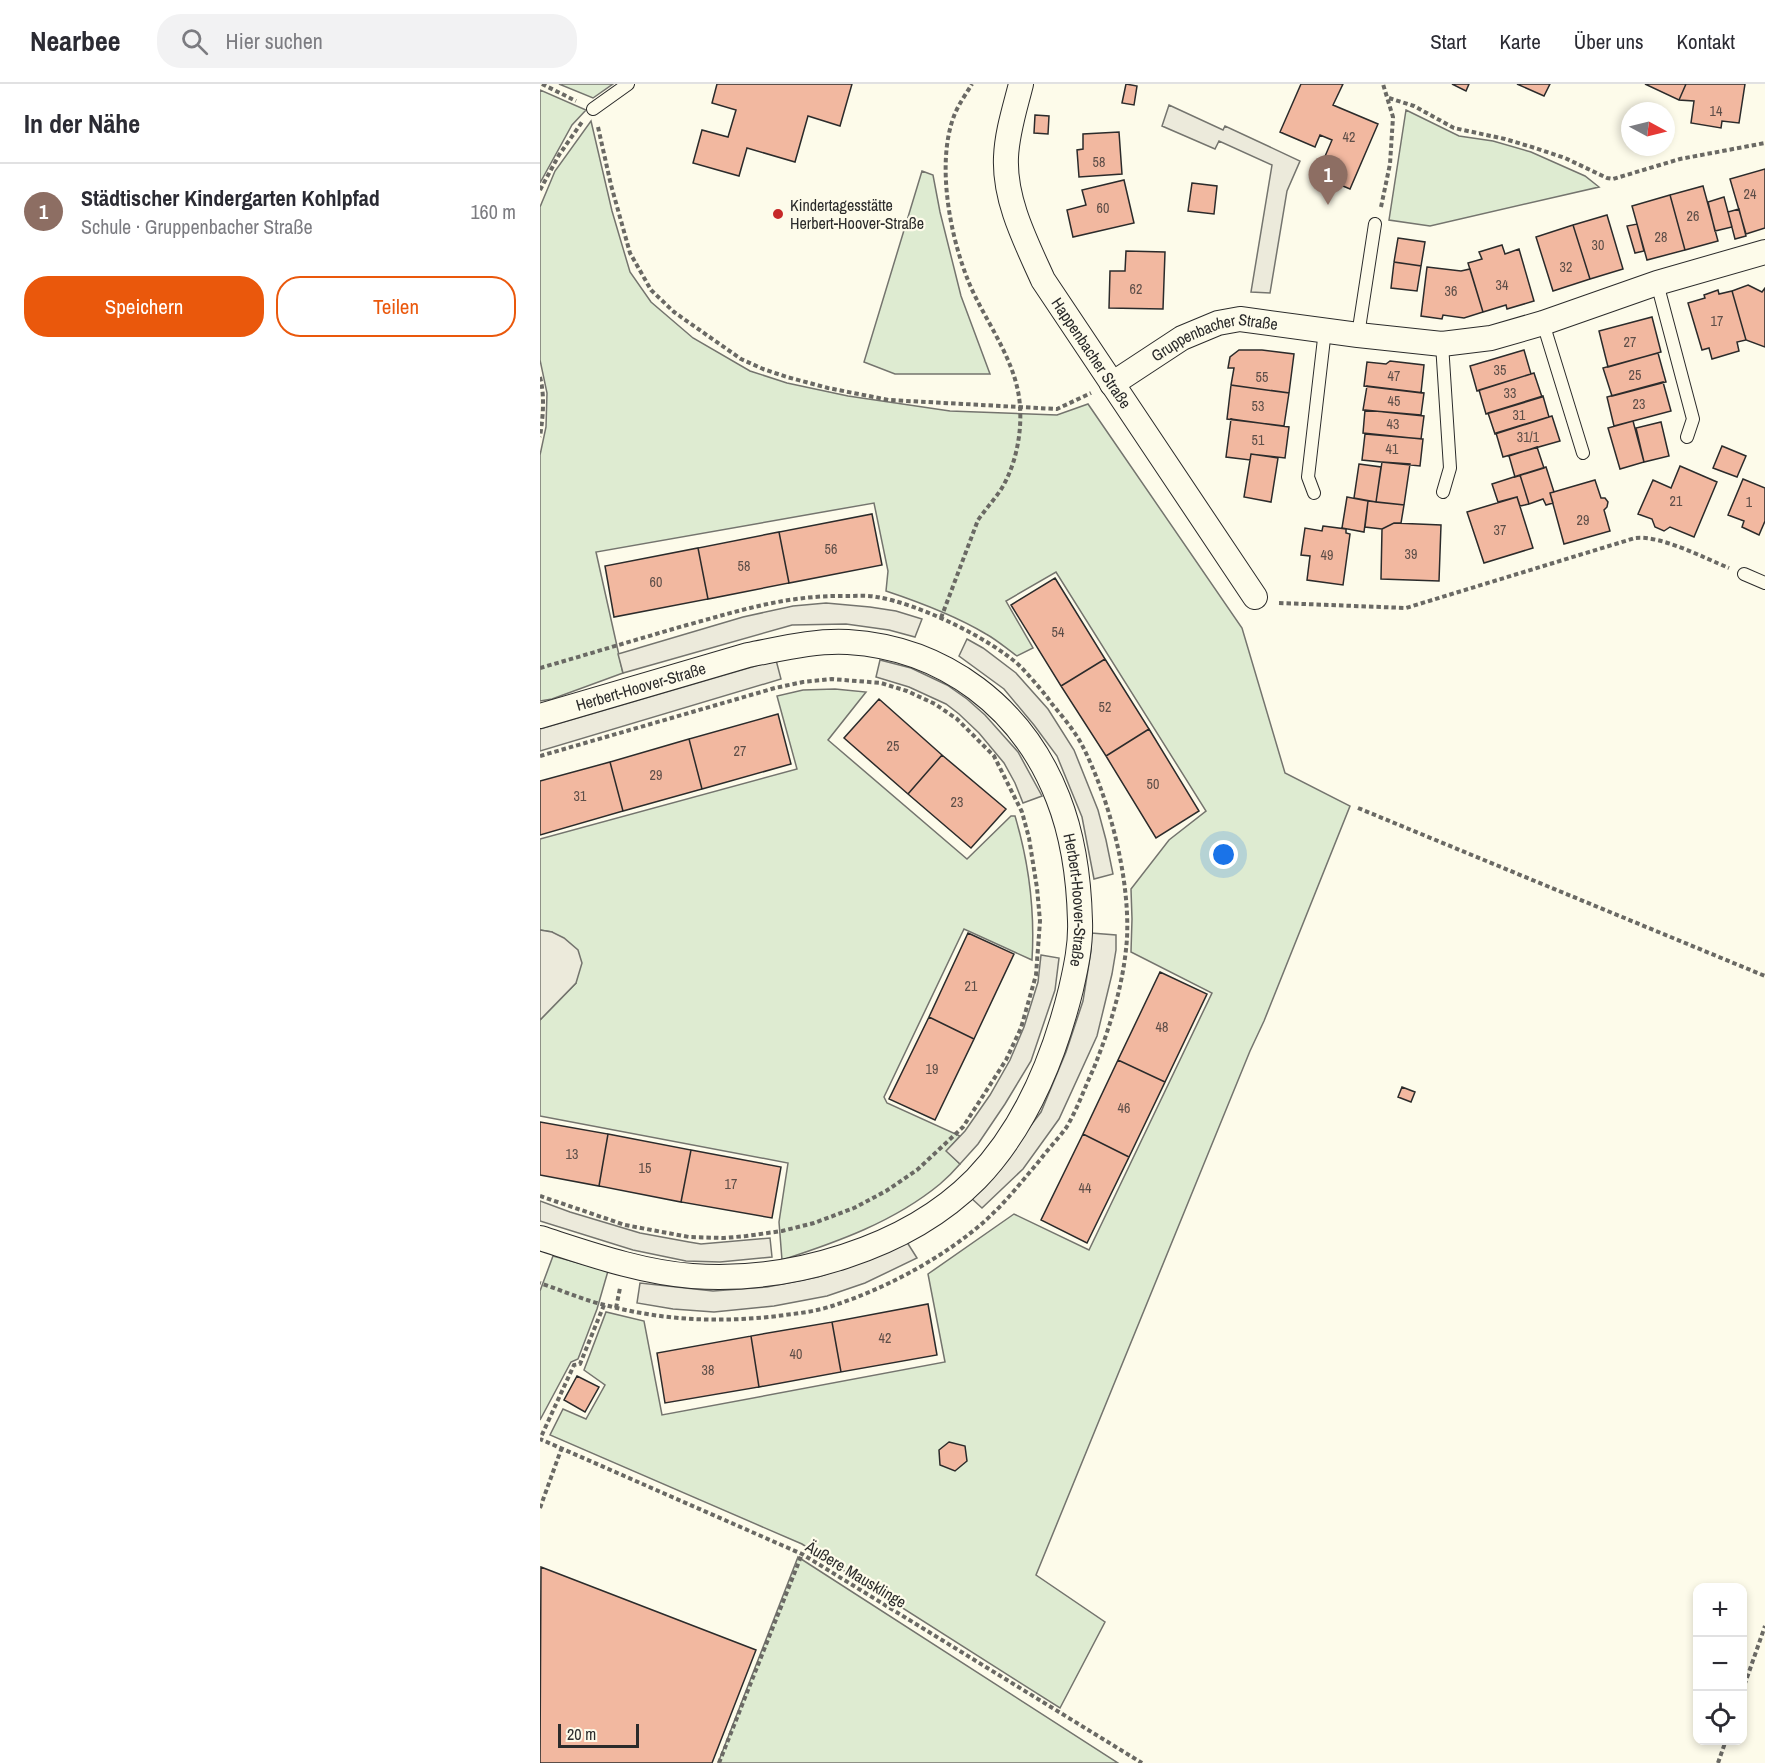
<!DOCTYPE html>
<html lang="de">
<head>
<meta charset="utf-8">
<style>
	:root { --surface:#fff; --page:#f2f2f3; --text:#2b2b33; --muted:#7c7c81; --line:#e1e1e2; --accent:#ea580c }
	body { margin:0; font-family:"Archivo Narrow",sans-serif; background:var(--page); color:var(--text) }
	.controls { position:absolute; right:18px; bottom:18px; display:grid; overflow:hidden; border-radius:12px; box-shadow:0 3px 9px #0003 }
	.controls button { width:54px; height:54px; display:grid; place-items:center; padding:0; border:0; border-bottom:2px solid var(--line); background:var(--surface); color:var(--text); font:30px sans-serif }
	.compass { position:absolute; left:1081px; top:18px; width:54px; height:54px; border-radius:50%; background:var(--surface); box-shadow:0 3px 9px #0003; rotate:97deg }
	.scale { position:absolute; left:18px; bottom:15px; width:81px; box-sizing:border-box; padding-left:6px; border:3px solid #2b2b2b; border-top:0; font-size:16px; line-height:21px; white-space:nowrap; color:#2b2b2b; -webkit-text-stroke:4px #fdfbea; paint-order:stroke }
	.you { position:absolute; left:684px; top:771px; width:21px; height:21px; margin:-15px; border:4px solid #fff; border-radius:50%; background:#1a73e8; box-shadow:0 0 0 9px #1a73e833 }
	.badge { display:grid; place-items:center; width:39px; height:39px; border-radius:50%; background:var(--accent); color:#fff; font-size:20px; font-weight:700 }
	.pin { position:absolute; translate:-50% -50px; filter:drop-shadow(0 2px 3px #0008) }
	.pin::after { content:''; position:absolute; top:32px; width:21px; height:18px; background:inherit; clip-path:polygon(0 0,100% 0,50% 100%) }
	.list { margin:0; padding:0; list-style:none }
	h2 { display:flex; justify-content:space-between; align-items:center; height:78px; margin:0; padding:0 24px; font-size:26px }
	h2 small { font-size:20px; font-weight:400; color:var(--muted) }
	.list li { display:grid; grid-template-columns:39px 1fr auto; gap:18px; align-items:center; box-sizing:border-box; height:96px; padding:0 24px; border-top:2px solid var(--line) }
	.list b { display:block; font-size:22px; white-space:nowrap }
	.list p { margin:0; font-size:20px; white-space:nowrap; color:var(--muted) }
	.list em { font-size:20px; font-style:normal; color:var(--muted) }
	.actions { display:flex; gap:12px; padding:18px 24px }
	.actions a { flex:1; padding:14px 0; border:2px solid var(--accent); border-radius:24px; text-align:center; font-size:21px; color:var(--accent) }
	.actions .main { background:var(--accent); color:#fff }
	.icon { flex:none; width:33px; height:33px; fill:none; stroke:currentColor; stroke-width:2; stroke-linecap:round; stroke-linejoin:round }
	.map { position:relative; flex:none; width:1225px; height:1679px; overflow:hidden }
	header { display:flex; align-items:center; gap:36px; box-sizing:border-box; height:84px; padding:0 30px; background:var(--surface); border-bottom:2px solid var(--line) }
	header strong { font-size:28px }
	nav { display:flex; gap:33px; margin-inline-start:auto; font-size:21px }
	.search { width:420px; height:54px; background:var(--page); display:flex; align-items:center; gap:15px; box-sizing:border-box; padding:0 21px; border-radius:24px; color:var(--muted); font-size:22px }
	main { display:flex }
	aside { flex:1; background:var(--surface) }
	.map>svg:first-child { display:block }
	.green { fill:#deebd1; stroke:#74746e; stroke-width:1.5 }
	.parking { fill:#eceadb; stroke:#74746e; stroke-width:1.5 }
	.building { fill:#f2b8a0; stroke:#2b2b2b; stroke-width:1.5 }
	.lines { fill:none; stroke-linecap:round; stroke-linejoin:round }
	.lane-casing { stroke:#2b2b2b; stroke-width:14 }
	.street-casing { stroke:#2b2b2b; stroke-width:26 }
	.path { stroke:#6a6964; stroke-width:4; stroke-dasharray:4.5 3; stroke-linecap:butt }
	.lane { stroke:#fdfbea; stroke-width:12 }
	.street { stroke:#fdfbea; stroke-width:24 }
	.poi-dot { fill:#c62828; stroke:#fdfbea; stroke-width:2 }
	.labels { text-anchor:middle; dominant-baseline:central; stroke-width:4.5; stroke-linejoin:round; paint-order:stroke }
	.number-label { font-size:14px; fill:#5d4e48 }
	.poi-label { font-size:16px; fill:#2b2b2b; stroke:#fdfbea; text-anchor:start }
	.street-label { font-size:16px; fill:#2b2b2b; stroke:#fdfbea }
</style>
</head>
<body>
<header>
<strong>Nearbee</strong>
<div class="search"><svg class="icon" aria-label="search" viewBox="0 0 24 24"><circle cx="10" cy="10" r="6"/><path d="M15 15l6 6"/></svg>Hier suchen</div>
<nav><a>Start</a><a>Karte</a><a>Über uns</a><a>Kontakt</a></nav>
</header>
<main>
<aside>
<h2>In der Nähe<small></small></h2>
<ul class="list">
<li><span class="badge" style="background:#8d6e63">1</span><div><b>Städtischer Kindergarten Kohlpfad</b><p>Schule · Gruppenbacher Straße</p></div><em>160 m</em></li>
</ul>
<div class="actions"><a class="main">Speichern</a><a>Teilen</a></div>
</aside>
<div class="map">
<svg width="1225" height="1679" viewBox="0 0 1225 1679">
	<rect width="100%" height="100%" fill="#fdfbea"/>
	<path class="green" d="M19,0h54l-20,14z
		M0,6l46,20 -14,15 -32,58z
		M866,26l53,26 34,5 38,11 54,24 14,11 -169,39 -41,-6z
		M51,37l21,90 18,61 21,30 42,36 57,33 37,12 61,13 102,15 107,4 31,-11 154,224 43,145 65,33 -86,215 -14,30 -214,524 69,47 -45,86 -258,-164 -252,-109 13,-26 23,10 19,-34 -21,-15 22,-58 38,9 18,94 283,-53 -17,-88 86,-60 75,36 123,-257 -81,-41 1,-33 -1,-30 38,-49 37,-29 -150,-239 -50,29 27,47 -16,8c-10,-7 -20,-16 -31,-22 -30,-18 -67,-32 -100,-43l2,-20 -14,-68 -278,49 27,121 -71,26 -12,2v-246l6,-28 1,-34 -7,-33v-153l15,-36z
		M382,87l11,4 7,37 21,84 29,78h-95l-31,-12z
		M295,605l31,3 -38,48 139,119 44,-43h4c14,47 20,95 17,144l-68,-31 -80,168 3,6 73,33 -13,15 13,13c-6,7 -13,14 -20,20 -46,38 -103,58 -158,76l-3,-38 9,-59 -248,-47v-96l36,-37 -24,-51 -12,-2v-91l257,-70 -20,-73 26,-6z
		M13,1172l55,15 -11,38 -19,50 -7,3 -31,58v-129z
		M258,1473l320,206h-400z"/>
	<path class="parking" d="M629,21l54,25 2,-4 75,35 -13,30 -17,102 -19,-1 21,-127 -53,-24 -4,8 -53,-23z
		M286,519l44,4 26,4 26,8 -7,18 -26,-7 -43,-6 -54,1 -169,48 -5,-19 125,-37 50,-11z
		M427,555l16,9 33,25 32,36 26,41 24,60 8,30 7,34 -19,5 -12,-62 -25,-61 -23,-31 -30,-36 -45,-33z
		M236,576l5,19 -241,72v-22z
		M340,576l31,8 36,17 20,14 18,16 33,37 24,44 -19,7 -8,-20 -11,-20 -25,-30 -20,-19 -13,-10 -37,-17 -33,-10z
		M0,846l12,2 12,6 14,12 4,13 -6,20 -36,37z
		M551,849l25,2v15l-4,24 -15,62 -38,83 -36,50 -41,39 -12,-11 38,-42 33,-43 25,-60 17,-51 8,-50z
		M501,871l18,3 -4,32 -24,71 -26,43 -27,40 -18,20 -14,-13 19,-20 25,-36 20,-35 14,-33 14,-45z
		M0,1117l30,11 70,21 49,9 12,2 69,-6 2,19 -52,5 -34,-1 -53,-11 -93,-29z
		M365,1155l12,19 -52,25 -38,13 -53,10 -60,6 -41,-3 -36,-6 3,-20 73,8 54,-4 51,-10 35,-12z"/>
	<path class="building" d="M177,0h135l-12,42 -32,-10 -13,46 -48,-14 -8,28 -46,-13 9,-33 26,7 8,-27 -24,-7z
		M586,0l11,2 -3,19 -12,-2z
		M761,0h42l-10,21 45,19 -28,65 -33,-14 15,-35 -12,-5 -5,12 -35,-15z
		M912,0h17l-3,7z
		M977,0h33l-6,12z
		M1105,0h41l-7,16z
		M1146,0h59l-6,39 -17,-2 -1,7 -30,-5 3,-22 -15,-1z
		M495,31l14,1 -1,18 -14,-1z
		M579,48l3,42 -43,3 -2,-27 6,-1v-15z
		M1225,85v59l-19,6 -16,-55z
		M584,96l10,43 -61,14 -6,-27 19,-5 -4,-15z
		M652,99l25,3 -3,28 -26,-3z
		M1163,102l15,55 -33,9 -15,-55z
		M1130,111l15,55 -38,10 -15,-54z
		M1184,113l8,30 -17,4 -7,-29z
		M1199,125l7,27 -11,3 -7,-27z
		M1067,131l16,54 -33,10 -17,-54z
		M1097,140l7,27 -9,2 -8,-27z
		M1033,141l17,54 -37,12 -17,-54z
		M858,154l27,4 -4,24 -27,-4z
		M962,161l3,9 14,-5 15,52 -27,8 -1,-4 -23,7 -15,-49 14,-4 -3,-7z
		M586,167l39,1 -2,57 -54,-1 1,-37h15z
		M854,178l27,4 -4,25 -26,-3z
		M887,183l34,4 9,-2 13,43 -19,6 -21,-3 -1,4 -21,-3z
		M1208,201l14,7 3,-4v59l-19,-7 -14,-49z
		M1178,206l1,4 13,-3 14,49 -9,2 2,9 -27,8 -3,-11 -7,2 -14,-47 17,-5 -1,-3z
		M1112,233l9,35 -53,15 -9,-36z
		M699,266h23l32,4 -5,39 -58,-8 3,-17h-6l2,-11z
		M984,266l7,24 -54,17 -7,-25z
		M1118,269l8,29 -54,14 -9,-28z
		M850,277l34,4 -3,28 -57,-7 3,-24 19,2z
		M994,289l8,24 -56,17 -7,-24z
		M1123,298l8,29 -57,15 -7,-29z
		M691,301l58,8 -5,33 -57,-7z
		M827,302l57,7 -3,22 -58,-5z
		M1003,312l6,21 -54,17 -7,-21z
		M825,326l59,6 -3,23 -58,-6z
		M1012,332l8,25 -57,16 -7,-24z
		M691,335l58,8 -4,31 -34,-4 -1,6 -24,-3z
		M1093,337l11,41 -24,7 -12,-41z
		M1121,338l8,34 -25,6 -8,-34z
		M825,350l58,5 -3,27 -58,-6z
		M1182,362l24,10 -9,21 -24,-9z
		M997,363l7,21 -29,9 -6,-21z
		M711,370l27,4 -7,44 -27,-5z
		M842,378l28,2 -6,41 -28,-3z
		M819,380l22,3 -5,35 -22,-4z
		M1140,382l37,16 -23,55 -24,-10 -6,4 -9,-4 -3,-8 -14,-5 15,-34 18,8z
		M1006,383l8,25 -4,1 3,10 -7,2 -3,-6 -14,5 -9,-29z
		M980,391l9,29 -9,2 -3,-9 -19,5 -6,-18z
		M1203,395l22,9v33l-6,14 -17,-8 2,-6 -16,-6z
		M1055,396l6,18h4l3,4 -1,5 -3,3 6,21 -46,13 -14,-51z
		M807,413l21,4 -4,31 -22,-4z
		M977,413l16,51 -49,15 -17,-51z
		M828,417l36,4 -3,18h-7l-12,6 -17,-2z
		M332,430l10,51 -93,18 -10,-51z
		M854,439l47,2 -2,56 -58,-2 1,-50z
		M783,442l23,3v4l4,1 -7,51 -36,-5 3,-24 -9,-1 4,-27 17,3z
		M239,448l10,51 -81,16 -10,-51z
		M158,464l10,51 -94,18 -9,-51z
		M515,494l50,81 -44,27 -50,-81z
		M565,575l44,70 -43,27 -45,-70z
		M339,615l63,56 -34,39 -64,-56z
		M238,630l13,50 -89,25 -13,-50z
		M609,645l50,82 -43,27 -50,-82z
		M149,655l13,50 -79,22 -13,-49z
		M402,671l64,54 -35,39 -63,-54z
		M70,678l13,49 -83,24v-54z
		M428,849l46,21 -40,85 -45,-22z
		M620,888l47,22 -42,88 -47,-22z
		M389,933l45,22 -39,81 -46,-21z
		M578,976l47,22 -36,75 -46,-23z
		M862,1003l13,5 -4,10 -13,-5z
		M0,1038l68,12 -9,52 -59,-11z
		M68,1050l83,16 -10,52 -82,-16z
		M543,1050l46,23 -42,86 -46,-23z
		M151,1066l90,17 -9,51 -91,-16z
		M388,1220l9,51 -96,17 -9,-50z
		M292,1238l9,50 -82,15 -8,-51z
		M211,1252l8,51 -94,16 -8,-50z
		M37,1292l22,11 -14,25 -21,-12z
		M409,1358l16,4 2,15 -12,10 -15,-6 -1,-15z
		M1,1483l215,83 -44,113h-172z"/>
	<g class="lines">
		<g class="lane-casing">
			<path id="lane" d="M53,25l35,-25
				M1117,199l36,136 -6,18
				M1003,239l40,130
				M818,251l17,-111
				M902,260l8,124 -7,24
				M774,409l-6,-16 17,-147
				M1204,490l21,9"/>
		</g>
		<g class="street-casing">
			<g id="street">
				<path id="s1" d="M481,0c-6,24 -14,48 -15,73 -2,43 20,85 37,123l212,317"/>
				<path id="s2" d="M572,300l70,-46 36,-15 22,-4 118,16 84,9 49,-6 52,-15 114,-40 108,-31"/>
				<path id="s3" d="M0,632l208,-61c32,-6 67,-15 100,-13 97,6 175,66 210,156 15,38 21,82 22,123 1,23 -4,46 -9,68 -17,69 -45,138 -95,190 -69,70 -187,104 -284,97 -52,-4 -102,-22 -152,-38"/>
			</g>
		</g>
		<path class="path" d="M2,0l34,17
			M849,14l25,8 40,22 51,11 30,9 30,10 42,20 6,1 67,-20 85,-16
			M58,43l13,58 19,68 21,37 23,22 67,47 22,10 24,8 41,11 61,12 168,9 34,-16
			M0,106l19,-35 23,-33
			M841,123l9,-43 3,-47 -10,-33
			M0,293c5,20 3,39 0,60
			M739,519l127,5 229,-70c26,-3 69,20 94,30
			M401,534l37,-98c7,-10 15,-19 22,-29 15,-23 22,-56 20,-84 -2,-38 -25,-72 -42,-105 -25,-47 -44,-134 -24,-186 4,-11 12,-22 18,-32
			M0,584c49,-14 98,-29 147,-43 55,-15 101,-30 158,-29 11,0 22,-1 32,1 42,7 113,41 144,70 11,12 22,24 31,37 10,12 21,25 29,39 28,54 49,134 46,195 -3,45 -17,90 -34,132 -9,19 -16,40 -27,58 -8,11 -18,21 -26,32 -17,20 -34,42 -54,60 -41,37 -101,69 -154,86 -15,5 -31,7 -47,9 -59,8 -119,6 -176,-9 -23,-5 -46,-15 -69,-23
			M0,672l235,-68 28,-6 29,-3 49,4 26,8 28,13 22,15 37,37 28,56 7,26 8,50 3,33 -4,54 -15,53 -15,32 -43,67 -46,43 -31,21 -32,17 -40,15 -32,8 -36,5 -22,2 -35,-1 -64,-12 -85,-29
			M818,724l407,168
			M64,1221l-24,59 -6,1 -34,74 262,115 340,209
			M76,1224l4,-20
			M0,1424l22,-61
			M1202,1608l23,-66
			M179,1679l83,-209
			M1178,1679l8,-23"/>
		<use href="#lane" class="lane"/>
		<use href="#street" class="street"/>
	</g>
	<circle class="poi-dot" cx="238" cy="130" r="6"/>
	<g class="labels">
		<g class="number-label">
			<text x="1176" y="27">14</text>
			<text x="809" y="53">42</text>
			<text x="559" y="78">58</text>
			<text x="1210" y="110">24</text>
			<text x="563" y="124">60</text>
			<text x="1153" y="132">26</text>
			<text x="1121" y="153">28</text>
			<text x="1058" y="161">30</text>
			<text x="1026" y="183">32</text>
			<text x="962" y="201">34</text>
			<text x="596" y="205">62</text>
			<text x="911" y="207">36</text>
			<text x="1177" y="237">17</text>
			<text x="1090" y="258">27</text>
			<text x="960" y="286">35</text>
			<text x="1095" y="291">25</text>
			<text x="854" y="292">47</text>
			<text x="722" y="293">55</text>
			<text x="970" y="309">33</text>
			<text x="854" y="317">45</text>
			<text x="1099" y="320">23</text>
			<text x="718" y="322">53</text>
			<text x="979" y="331">31</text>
			<text x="853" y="340">43</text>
			<text x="988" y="353">31/1</text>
			<text x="718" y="356">51</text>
			<text x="852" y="365">41</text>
			<text x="1136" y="417">21</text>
			<text x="1209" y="418">1</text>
			<text x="1043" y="436">29</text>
			<text x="960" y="446">37</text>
			<text x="291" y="465">56</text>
			<text x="871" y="470">39</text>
			<text x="787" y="471">49</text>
			<text x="204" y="482">58</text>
			<text x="116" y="498">60</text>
			<text x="518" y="548">54</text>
			<text x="565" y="623">52</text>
			<text x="353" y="662">25</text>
			<text x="200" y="667">27</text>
			<text x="116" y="691">29</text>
			<text x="613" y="700">50</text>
			<text x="40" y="712">31</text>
			<text x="417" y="718">23</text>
			<text x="431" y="902">21</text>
			<text x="622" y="943">48</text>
			<text x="392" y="985">19</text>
			<text x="584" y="1024">46</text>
			<text x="32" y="1070">13</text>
			<text x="105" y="1084">15</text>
			<text x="191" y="1100">17</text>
			<text x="545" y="1104">44</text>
			<text x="345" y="1254">42</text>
			<text x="256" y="1270">40</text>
			<text x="168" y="1286">38</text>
		</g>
		<g class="poi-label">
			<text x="250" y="121">Kindertagesstätte<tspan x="250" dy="18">Herbert-Hoover-Straße</tspan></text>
		</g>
		<g class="street-label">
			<text stroke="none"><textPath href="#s2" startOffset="116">Gruppenbacher Straße</textPath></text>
			<text stroke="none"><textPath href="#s1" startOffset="292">Happenbacher Straße</textPath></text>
			<text stroke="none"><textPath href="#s3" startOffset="105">Herbert-Hoover-Straße</textPath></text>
			<text stroke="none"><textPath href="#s3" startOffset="699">Herbert-Hoover-Straße</textPath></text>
			<text transform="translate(316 1490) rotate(31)">Äußere Mausklinge</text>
		</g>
	</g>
</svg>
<div class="controls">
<button>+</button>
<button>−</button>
<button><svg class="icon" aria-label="locate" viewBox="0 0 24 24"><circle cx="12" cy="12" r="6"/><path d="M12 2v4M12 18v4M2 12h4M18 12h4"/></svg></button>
</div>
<svg class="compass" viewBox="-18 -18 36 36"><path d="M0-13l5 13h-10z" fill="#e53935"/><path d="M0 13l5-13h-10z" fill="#7c7c81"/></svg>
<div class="scale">20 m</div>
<div class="you"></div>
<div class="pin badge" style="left:788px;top:121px;background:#8d6e63">1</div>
</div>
</main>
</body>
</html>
